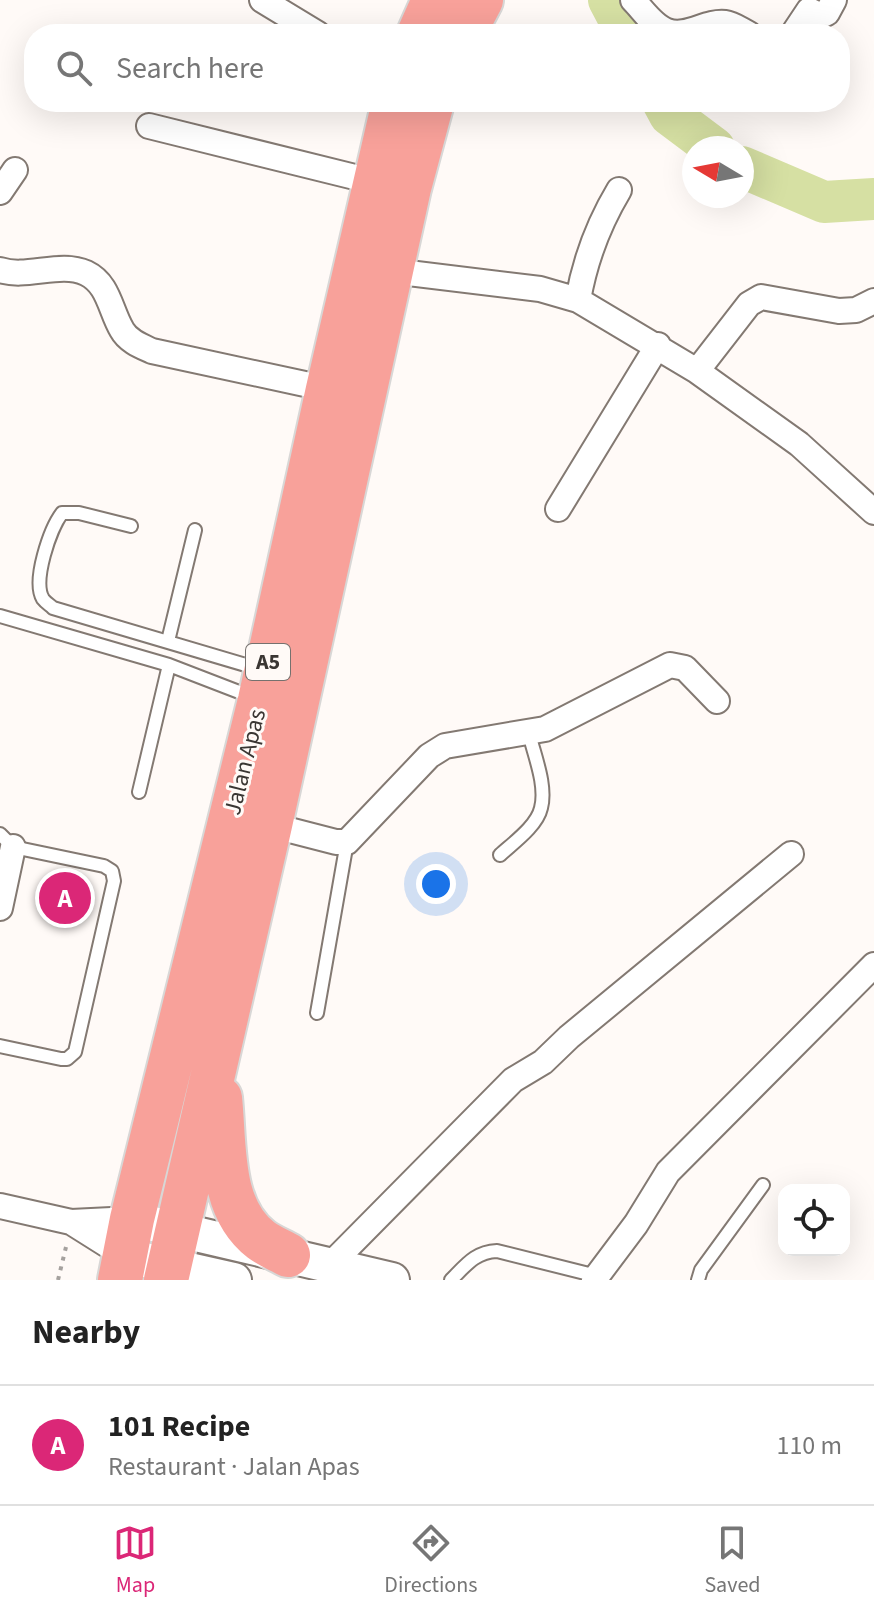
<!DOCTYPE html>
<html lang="en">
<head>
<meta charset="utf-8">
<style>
	:root { --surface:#fff; --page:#f2f2f2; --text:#222; --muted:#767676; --line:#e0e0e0; --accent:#db2777 }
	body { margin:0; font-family:"Source Sans 3",sans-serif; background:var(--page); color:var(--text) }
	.controls { position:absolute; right:24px; bottom:24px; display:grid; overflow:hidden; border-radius:16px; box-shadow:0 8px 32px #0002 }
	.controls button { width:72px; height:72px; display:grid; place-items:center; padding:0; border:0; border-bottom:2px solid var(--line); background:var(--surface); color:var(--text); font:40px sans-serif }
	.compass { position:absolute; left:682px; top:136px; width:72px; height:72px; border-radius:50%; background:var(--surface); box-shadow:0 8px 32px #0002; rotate:280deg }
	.you { position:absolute; left:436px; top:884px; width:28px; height:28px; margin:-20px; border:6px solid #fff; border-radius:50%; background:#1a73e8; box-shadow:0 0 0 12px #1a73e833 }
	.badge { display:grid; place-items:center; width:52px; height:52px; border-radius:50%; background:var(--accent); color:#fff; font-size:26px; font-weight:700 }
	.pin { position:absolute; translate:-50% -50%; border:4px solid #fff; box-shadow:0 2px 8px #0006 }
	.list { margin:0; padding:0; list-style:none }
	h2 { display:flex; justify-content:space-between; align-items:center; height:104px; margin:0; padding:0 32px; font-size:34px }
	h2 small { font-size:26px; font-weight:400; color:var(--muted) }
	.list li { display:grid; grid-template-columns:52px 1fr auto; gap:24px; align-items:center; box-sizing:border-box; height:120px; padding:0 32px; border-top:2px solid var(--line) }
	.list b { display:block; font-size:30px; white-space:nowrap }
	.list p { margin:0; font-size:26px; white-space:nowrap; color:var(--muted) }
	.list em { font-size:26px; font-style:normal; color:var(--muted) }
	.icon { flex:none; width:44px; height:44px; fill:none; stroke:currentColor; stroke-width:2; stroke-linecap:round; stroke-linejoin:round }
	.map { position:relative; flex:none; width:874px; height:1280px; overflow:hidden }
	.search { position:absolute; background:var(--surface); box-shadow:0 8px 32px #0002; left:24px; right:24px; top:24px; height:88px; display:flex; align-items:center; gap:20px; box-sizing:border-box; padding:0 28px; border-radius:32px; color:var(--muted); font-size:30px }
	.sheet { height:224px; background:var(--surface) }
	nav { display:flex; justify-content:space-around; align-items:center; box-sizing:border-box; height:112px; border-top:2px solid var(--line); background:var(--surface); font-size:22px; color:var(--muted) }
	nav a { display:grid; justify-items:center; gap:4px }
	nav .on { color:var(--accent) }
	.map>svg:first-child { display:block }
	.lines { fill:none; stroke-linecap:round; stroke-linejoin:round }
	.river { stroke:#d6e0a3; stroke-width:42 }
	.lane-casing { stroke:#837972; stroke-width:16 }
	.street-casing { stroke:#837972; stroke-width:28 }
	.secondary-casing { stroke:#837972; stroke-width:38 }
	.highway-casing { stroke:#d8d7d6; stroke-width:48 }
	.path { stroke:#a5a19e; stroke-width:4; stroke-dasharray:4 6; stroke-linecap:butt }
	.lane { stroke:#fff; stroke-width:12 }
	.street { stroke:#fff; stroke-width:24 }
	.secondary { stroke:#fff; stroke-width:34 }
	.highway { stroke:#f8a19a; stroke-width:44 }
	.labels { text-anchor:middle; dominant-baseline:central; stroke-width:6; stroke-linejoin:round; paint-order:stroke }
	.shield { fill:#fffaf7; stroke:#75716e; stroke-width:2 }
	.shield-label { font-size:22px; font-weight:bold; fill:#3a3633 }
	.street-label { font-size:24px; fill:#3a3633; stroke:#fffaf7 }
</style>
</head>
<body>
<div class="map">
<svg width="874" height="1280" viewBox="0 0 874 1280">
	<rect width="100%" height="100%" fill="#fffaf7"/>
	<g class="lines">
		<path class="river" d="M609,0l18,34
			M663,102l7,13 44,33
			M742,167l82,35 50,-3"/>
		<g class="lane-casing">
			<path id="lane" d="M131,526l-52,-13h-17c-12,16 -30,68 -19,86 3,4 7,6 10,9l206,61
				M0,616l169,49 83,32
				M168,641l27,-111
				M139,792l30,-127
				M0,834l13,13 91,19 8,5 2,10 -39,171 -8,7h-6l-61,-13
				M500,855c13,-12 37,-29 41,-47 6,-23 -7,-53 -12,-75
				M317,1013l30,-171
				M451,1280c15,-15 24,-28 46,-29l100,25
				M698,1280l3,-10 62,-85"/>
		</g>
		<g class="street-casing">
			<path id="street" d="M262,0l56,34
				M633,0c10,10 20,26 34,31 20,7 38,-10 58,-8 8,1 16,7 24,11
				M793,34l16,-24 12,6 6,-3 7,-13
				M149,126l226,56
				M0,192l15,-22
				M0,270c27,9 60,-9 86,3 23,11 24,37 36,57 6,11 19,16 30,21l176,38
				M392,271l148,18 38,11 119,71 102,73 75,68
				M578,300c7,-40 20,-75 41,-110
				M697,371l52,-67 12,-7 78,14 17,-1 18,-9
				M558,509l100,-164
				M270,825l66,17h11l82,-86 16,-10 100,-17 125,-64 15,3 32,33
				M0,908l13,-61
				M0,1206l71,16 61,-3
				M71,1222l54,34
				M330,1265l183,-185 30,-18 26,-25 222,-183
				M594,1280l42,-56 32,-52 206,-207"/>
		</g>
		<g class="secondary-casing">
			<path id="secondary" d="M132,1219l260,61
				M145,1260l89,20"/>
		</g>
		<g class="highway-casing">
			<path id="highway" d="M419,34l15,-34
				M463,34l18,-34
				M220,1098c5,47 -1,110 41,142 8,6 18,10 27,15
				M120,1280l12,-61 128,-519 68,-311 66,-287
				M166,1280l104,-455 139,-637 23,-86"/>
		</g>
		<path class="path" d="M58,1280l8,-33"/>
		<use href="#lane" class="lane"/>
		<use href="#street" class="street"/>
		<use href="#secondary" class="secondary"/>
		<use href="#highway" class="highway"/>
	</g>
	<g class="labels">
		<rect class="shield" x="246" y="644" width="44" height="36" rx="6"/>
		<g class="shield-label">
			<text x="268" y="662">A5</text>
		</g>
		<g class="street-label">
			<text transform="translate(245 762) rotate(-76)">Jalan Apas</text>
		</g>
	</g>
</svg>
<div class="controls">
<button><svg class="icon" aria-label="locate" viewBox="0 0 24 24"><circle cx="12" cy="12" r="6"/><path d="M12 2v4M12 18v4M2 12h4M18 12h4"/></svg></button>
</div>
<svg class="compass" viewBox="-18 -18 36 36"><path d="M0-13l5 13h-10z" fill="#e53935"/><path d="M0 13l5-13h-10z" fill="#767676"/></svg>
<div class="you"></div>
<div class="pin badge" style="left:65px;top:898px">A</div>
<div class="search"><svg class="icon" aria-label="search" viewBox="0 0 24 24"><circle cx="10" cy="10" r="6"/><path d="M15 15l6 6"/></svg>Search here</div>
</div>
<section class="sheet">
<h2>Nearby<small></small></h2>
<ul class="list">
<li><span class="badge">A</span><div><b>101 Recipe</b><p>Restaurant · Jalan Apas</p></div><em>110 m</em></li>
</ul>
</section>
<nav>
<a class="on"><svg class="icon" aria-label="map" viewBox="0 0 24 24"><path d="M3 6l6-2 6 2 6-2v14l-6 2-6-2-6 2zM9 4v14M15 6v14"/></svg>Map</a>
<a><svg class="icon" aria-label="directions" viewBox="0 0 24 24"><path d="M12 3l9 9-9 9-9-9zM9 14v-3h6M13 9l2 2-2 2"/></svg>Directions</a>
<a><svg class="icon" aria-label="saved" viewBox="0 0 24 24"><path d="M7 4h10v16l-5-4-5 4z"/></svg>Saved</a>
</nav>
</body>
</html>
